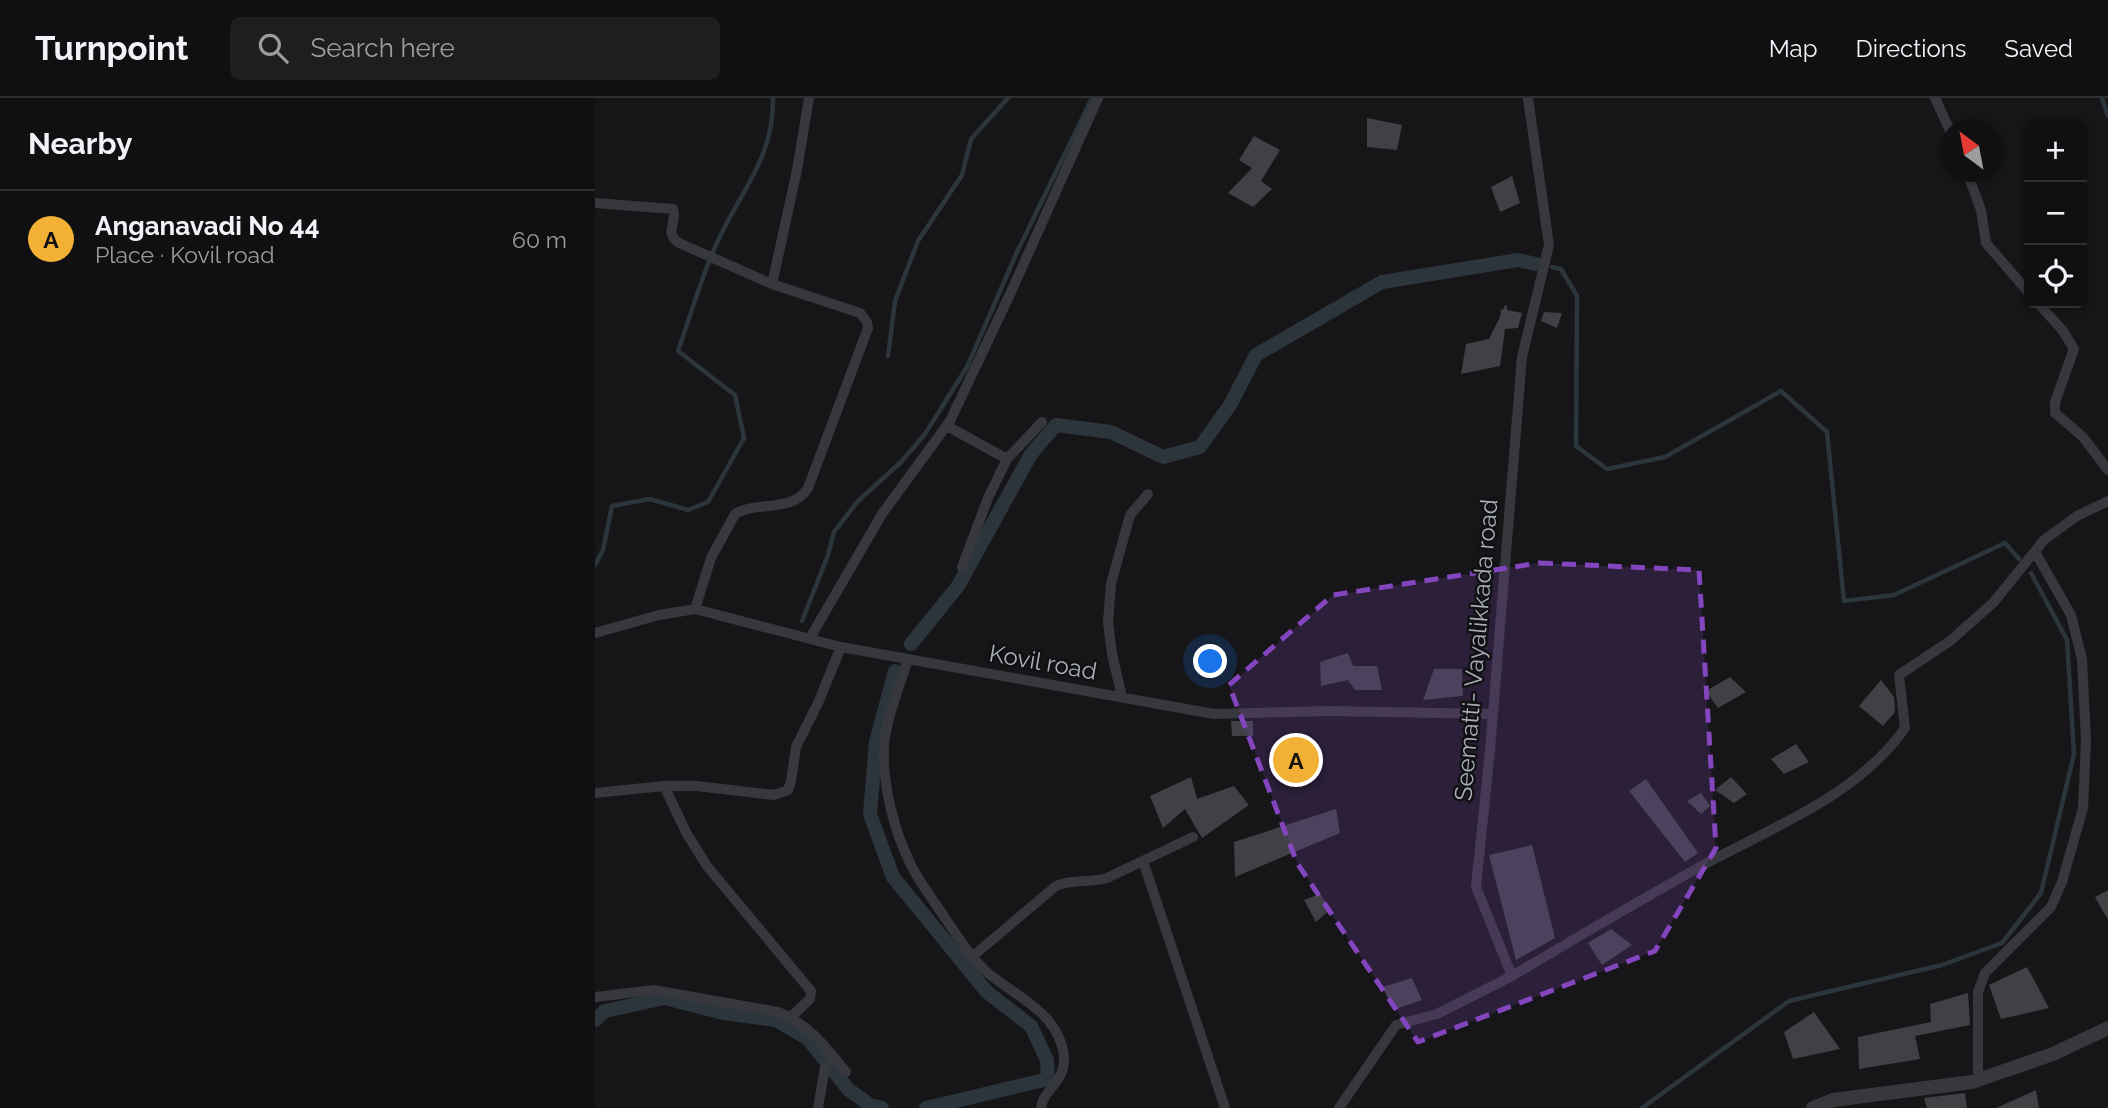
<!DOCTYPE html>
<html lang="en">
<head>
<meta charset="utf-8">
<style>
	:root { --surface:#101012; --page:#1e1e20; --text:#f1f3f6; --muted:#9c9d9f; --line:#303032; --accent:#f2b134 }
	body { margin:0; font-family:Raleway,sans-serif; background:var(--page); color:var(--text) }
	.controls { position:absolute; right:21px; top:21px; display:grid; overflow:hidden; border-radius:10px; box-shadow:0 2px 5px #0004 }
	.controls button { width:63px; height:63px; display:grid; place-items:center; padding:0; border:0; border-bottom:2px solid var(--line); background:var(--surface); color:var(--text); font:35px sans-serif }
	.compass { position:absolute; left:1345px; top:21px; width:63px; height:63px; border-radius:50%; background:var(--surface); box-shadow:0 2px 5px #0004; rotate:328deg }
	.you { position:absolute; left:616px; top:564px; width:24px; height:24px; margin:-18px; border:5px solid #fff; border-radius:50%; background:#1a73e8; box-shadow:0 0 0 10px #1a73e833 }
	.badge { display:grid; place-items:center; width:46px; height:46px; border-radius:50%; background:var(--accent); color:#111; font-size:23px; font-weight:700 }
	.pin { position:absolute; translate:-50% -50%; border:4px solid #fff; box-shadow:0 2px 7px #0006 }
	.list { margin:0; padding:0; list-style:none }
	h2 { display:flex; justify-content:space-between; align-items:center; height:91px; margin:0; padding:0 28px; font-size:30px }
	h2 small { font-size:23px; font-weight:400; color:var(--muted) }
	.list li { display:grid; grid-template-columns:46px 1fr auto; gap:21px; align-items:center; box-sizing:border-box; height:98px; padding:0 28px; border-top:2px solid var(--line) }
	.list b { display:block; font-size:26px; white-space:nowrap }
	.list p { margin:0; font-size:23px; white-space:nowrap; color:var(--muted) }
	.list em { font-size:23px; font-style:normal; color:var(--muted) }
	.icon { flex:none; width:38px; height:38px; fill:none; stroke:currentColor; stroke-width:2; stroke-linecap:round; stroke-linejoin:round }
	.map { position:relative; flex:none; width:1513px; height:1010px; overflow:hidden }
	header { display:flex; align-items:center; gap:42px; box-sizing:border-box; height:98px; padding:0 35px; background:var(--surface); border-bottom:2px solid var(--line) }
	header strong { font-size:33px }
	nav { display:flex; gap:38px; margin-inline-start:auto; font-size:24px }
	.search { width:490px; height:63px; background:var(--page); display:flex; align-items:center; gap:18px; box-sizing:border-box; padding:0 24px; border-radius:10px; color:var(--muted); font-size:26px }
	main { display:flex }
	aside { flex:1; background:var(--surface) }
	.map>svg:first-child { display:block }
	.lines { fill:none; stroke-linecap:round; stroke-linejoin:round }
	.stream { stroke:#2c353c; stroke-width:4.5 }
	.canal { stroke:#2c353c; stroke-width:14 }
	.building { fill:#404145 }
	.minor { stroke:#37383d; stroke-width:10 }
	.tertiary { stroke:#37383d; stroke-width:14 }
	.marked { fill:#8446be; fill-opacity:0.2; stroke:#8446be; stroke-width:5; stroke-dasharray:14 9; stroke-linejoin:round }
	.labels { text-anchor:middle; dominant-baseline:central; stroke-width:5; stroke-linejoin:round; paint-order:stroke }
	.street-label { font-size:24px; fill:#a8adb8; stroke:#111113 }
</style>
</head>
<body>
<header>
<strong>Turnpoint</strong>
<div class="search"><svg class="icon" aria-label="search" viewBox="0 0 24 24"><circle cx="10" cy="10" r="6"/><path d="M15 15l6 6"/></svg>Search here</div>
<nav><a>Map</a><a>Directions</a><a>Saved</a></nav>
</header>
<main>
<aside>
<h2>Nearby<small></small></h2>
<ul class="list">
<li><span class="badge">A</span><div><b>Anganavadi No 44</b><p>Place · Kovil road</p></div><em>60 m</em></li>
</ul>
</aside>
<div class="map">
<svg width="1513" height="1010" viewBox="0 0 1513 1010">
	<rect width="100%" height="100%" fill="#161618"/>
	<g class="lines">
		<path class="stream" d="M1507,0l6,18
			M957,169l9,2 16,27 -1,150 31,23 58,-12 116,-66 46,41 17,169 50,-6 111,-52 14,16
			M293,258l7,-55 23,-60 44,-66 9,-36 37,-41
			M0,467l8,-15 9,-44 38,-7 38,11 20,-8 36,-64 -9,-43 -57,-44c13,-36 23,-74 39,-108 23,-52 57,-84 56,-145
			M207,523l26,-66 6,-23 24,-31 43,-39 24,-28 42,-67 50,-115 75,-154
			M1047,1010l147,-107 153,-36 60,-22 39,-50 33,-139 -7,-114 -36,-67"/>
		<path class="canal" d="M316,546l47,-58 73,-132 25,-29 55,7 52,25 37,-10 30,-42 26,-50 126,-73 136,-22 18,4
			M300,573l-19,71 -6,72 23,63 94,115 44,34 16,34 1,19 -122,29
			M0,922l10,-9 60,-13 58,15 53,7 32,19 41,51 21,15 12,3"/>
	</g>
	<path class="building" d="M772,20l35,7 -5,25 -30,-3z
		M659,38l26,14 -19,31 11,8 -19,18 -25,-14 24,-25 -13,-8z
		M917,78l8,27 -20,9 -9,-25z
		M910,207l2,1v4l15,3 -4,15 -13,1 -5,37 -39,8 5,-30 23,-5 11,-22 1,-8 2,1z
		M949,214l18,1 -5,15 -16,-7z
		M753,555l5,13h24l5,24h-27l-7,-10 -27,6 -1,-24z
		M839,571h28l1,27 -40,4z
		M1135,579l16,15 -28,16 -12,-17z
		M1286,582l13,17 1,15 -12,14 -24,-20z
		M636,623h22v15h-21z
		M1201,646l13,18 -25,12 -13,-15z
		M706,652l4,18 -14,3 -4,-18z
		M596,679l6,22 37,-13 15,19 -47,33 -17,-29 -22,19 -13,-32z
		M1136,679l16,17 -13,9 -19,-13z
		M1051,681l52,74 -13,9 -56,-71z
		M1106,695l9,13 -9,8 -14,-13z
		M741,711l4,24 -105,44 -1,-35z
		M937,747l23,93 -39,22 -27,-105z
		M1513,792v30l-13,-23z
		M725,796l11,15 -15,13 -12,-22z
		M1016,831l21,16 -30,20 -14,-22z
		M1432,869l22,41 -48,11 -12,-34z
		M817,880l10,22 -29,10 -10,-23z
		M1373,895l2,32 -55,11 5,23 -61,10 -1,-32 73,-15 -1,-18z
		M1219,914l26,37 -47,10 -9,-27z
		M1441,992l3,18h-43z
		M1370,995l2,15h-40l-3,-10z"/>
	<g class="lines">
		<path class="minor" d="M1340,0l16,35
			M1372,74l14,38 5,33 43,50
			M0,105l78,6c5,14 -10,23 6,34l93,41 88,29 7,9 1,6 -60,160c-17,26 -50,12 -73,26l-24,44 -16,51
			M177,186l25,-114 12,-72
			M1443,205l25,28 11,18 -19,53v11l28,24 25,33
			M352,328l60,33 -19,39 -26,69
			M412,361l35,-37
			M0,535l64,-18 36,-6 146,38 373,67 117,-3 162,3
			M215,540l72,-124 68,-93 61,-129 87,-194
			M313,561c-8,26 -22,60 -24,87 -2,38 10,85 27,119 9,18 23,36 34,53 13,19 26,40 43,55 26,22 64,37 74,73 10,35 -19,41 -21,62
			M527,599l-10,-43 -4,-32 3,-38 19,-69 18,-21
			M69,688l23,48 20,32 104,125 -1,8 -19,18
			M0,695l69,-7h32l78,9 14,-5 3,-9 5,-34 22,-44 23,-56
			M548,763l82,247
			M378,858l83,-70c16,-7 34,-3 51,-8l86,-41
			M917,878c64,-38 128,-76 193,-112 70,-38 153,-69 200,-136l-6,-53 51,-34 43,-38 51,-63 33,-24 31,-15
			M0,899l59,-7 124,22c30,11 49,36 68,60
			M1383,982v-88l7,-19 66,-66 11,-25 21,-74 3,-67 -4,-82 -11,-44 -36,-63
			M223,1010l7,-41 9,-10
			M744,1010l57,-83 41,-11 75,-38 -36,-89 14,-137 32,-393 27,-112 -21,-147"/>
		<path class="tertiary" d="M1218,1010l20,-8 139,-18 81,-28 55,-26"/>
	</g>
	<path class="marked" d="M944,465l160,7 17,278 -61,103 -237,91 -121,-179 -68,-178 104,-90z"/>
	<g class="labels">
		<g class="street-label">
			<text transform="translate(881 552) rotate(-85)">Seematti- Vayalikkada road</text>
			<text transform="translate(448 564) rotate(10)">Kovil road</text>
		</g>
	</g>
</svg>
<div class="controls">
<button>+</button>
<button>−</button>
<button><svg class="icon" aria-label="locate" viewBox="0 0 24 24"><circle cx="12" cy="12" r="6"/><path d="M12 2v4M12 18v4M2 12h4M18 12h4"/></svg></button>
</div>
<svg class="compass" viewBox="-18 -18 36 36"><path d="M0-13l5 13h-10z" fill="#e53935"/><path d="M0 13l5-13h-10z" fill="#9c9d9f"/></svg>
<div class="you"></div>
<div class="pin badge" style="left:701px;top:662px">A</div>
</div>
</main>
</body>
</html>
